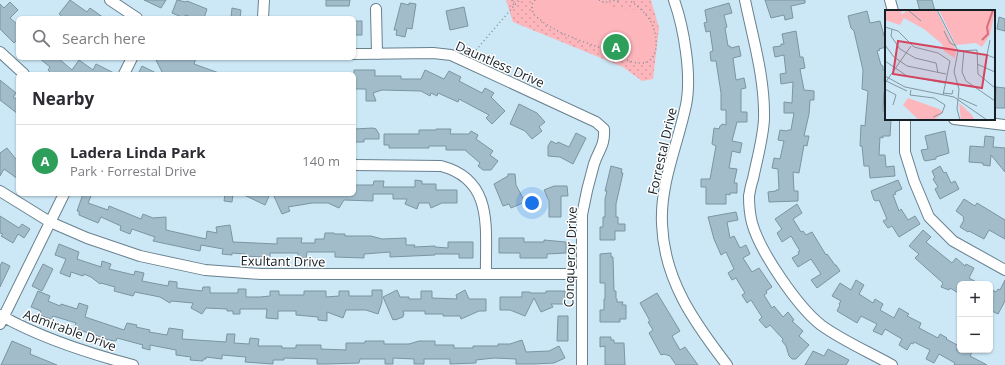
<!DOCTYPE html>
<html lang="en">
<head>
<meta charset="utf-8">
<style>
	:root { --surface:#fff; --page:#f7f7f7; --text:#2b2b33; --muted:#7c7c81; --line:#e1e1e2; --accent:#111827 }
	body { margin:0; font-family:"Open Sans",sans-serif; background:var(--page); color:var(--text) }
	.controls { position:absolute; right:12px; bottom:12px; display:grid; overflow:hidden; border-radius:6px; box-shadow:0 1px 3px #0004 }
	.controls button { width:36px; height:36px; display:grid; place-items:center; padding:0; border:0; border-bottom:1px solid var(--line); background:var(--surface); color:var(--text); font:20px sans-serif }
	.you { position:absolute; left:532px; top:203px; width:14px; height:14px; margin:-10px; border:3px solid #fff; border-radius:50%; background:#1a73e8; box-shadow:0 0 0 6px #1a73e833 }
	.badge { display:grid; place-items:center; width:26px; height:26px; border-radius:50%; background:var(--accent); color:#fff; font-size:13px; font-weight:700 }
	.pin { position:absolute; translate:-50% -50%; border:2px solid #fff; box-shadow:0 1px 4px #0006 }
	.list { margin:0; padding:0; list-style:none }
	h2 { display:flex; justify-content:space-between; align-items:center; height:52px; margin:0; padding:0 16px; font-size:17px }
	h2 small { font-size:13px; font-weight:400; color:var(--muted) }
	.list li { display:grid; grid-template-columns:26px 1fr auto; gap:12px; align-items:center; box-sizing:border-box; height:72px; padding:0 16px; border-top:1px solid var(--line) }
	.list b { display:block; font-size:15px; white-space:nowrap }
	.list p { margin:0; font-size:13px; white-space:nowrap; color:var(--muted) }
	.list em { font-size:13px; font-style:normal; color:var(--muted) }
	.icon { flex:none; width:22px; height:22px; fill:none; stroke:currentColor; stroke-width:2; stroke-linecap:round; stroke-linejoin:round }
	.map { position:relative; flex:none; width:1005px; height:365px; overflow:hidden }
	.search { position:absolute; background:var(--surface); box-shadow:0 1px 3px #0004; left:16px; top:16px; width:340px; height:44px; display:flex; align-items:center; gap:10px; box-sizing:border-box; padding:0 14px; border-radius:6px; color:var(--muted); font-size:15px }
	.panel { position:absolute; background:var(--surface); box-shadow:0 1px 3px #0004; left:16px; top:72px; width:340px; height:124px; border-radius:6px }
	.map>svg:first-child { display:block }
	.green { fill:url(#green-dots) }
	.pitch { fill:#fdb6bb }
	.building { fill:#a2bcca; stroke:#7b95a2 }
	.lines { fill:none; stroke-linecap:round; stroke-linejoin:round }
	.minor-casing { stroke:#68818e; stroke-width:12 }
	.path { stroke:#7f939d; stroke-width:1.5; stroke-dasharray:1 3; stroke-linecap:butt }
	.minor { stroke:#fff; stroke-width:10 }
	.labels { text-anchor:middle; dominant-baseline:central; stroke-width:3; stroke-linejoin:round; paint-order:stroke }
	.street-label { font-size:13px; fill:#151f24; stroke:#fff }
	.inset-river { fill:none; stroke:#d2717c; stroke-width:2 }
	.inset-road { fill:none; stroke:#8397a2; stroke-width:1 }
	.view { fill:#d5445e; fill-opacity:0.15; stroke:#d5445e; stroke-width:2 }
	.inset-edge { fill:none; stroke:#151f24; stroke-width:2 }
</style>
</head>
<body>
<div class="map">
<svg width="1005" height="365" viewBox="0 0 1005 365">
	<defs>
		<pattern id="green-dots" width="8" height="8" patternUnits="userSpaceOnUse"><rect width="8" height="8" fill="#fdb6bb"/><path d="M2 2h.1M6 6h.1" fill="none" stroke="#d89ca1" stroke-width="1.8" stroke-linecap="round"/></pattern>
	</defs>
	<rect width="100%" height="100%" fill="#cce7f6"/>
	<path class="green" d="M506,0h145l8,28 -6,51 -11,2 -19,-14 -110,-45z"/>
	<path class="pitch" d="M535,0h64l16,9 27,1c2,4 6,7 8,10 6,9 10,27 3,37 -3,4 -9,6 -14,6 -19,-6 -96,-34 -105,-49 -3,-5 -3,-10 1,-14z"/>
	<path class="building" d="M70,0l17,12 3,-4 14,10h-40l-5,-4z
		M144,0h22l-5,8z
		M177,0l9,2 1,-1 20,8 -3,9h-9l-10,-3 -1,3 -12,-5z
		M326,0h24l-1,6h-23z
		M765,0h40v3l-14,3 2,12 -8,2 -1,-5 -13,3z
		M917,0h15l3,11h-15z
		M10,2l8,8 -8,8 8,7v14l-4,4 -14,-14v-25l4,4z
		M401,3l8,2v-2l7,1 -4,25 -5,-1 -2,9 -9,-2 1,-5h-3z
		M729,3l3,10 -8,2 3,12 -2,1 3,18h2l1,2 8,-2 2,10 -8,2 3,22 8,-2 2,10 -5,1v23h6v10h-10l-5,19 10,2 -2,10 -8,-2 -3,17 8,1 -3,14h3v10h-7v2l-4,-1v10h-20v-17h-5v-8h9l6,-33 -4,-2 2,-16 5,1 1,-3h1l1,-2 4,1v-15h-5v-17l-5,-32h-5l-1,-9 3,-1 -3,-20 -4,1 -2,-9 3,-1 -2,-11v-1z
		M464,7l4,19 -18,4 -4,-19z
		M232,8l9,2 -1,8h-9z
		M867,11l3,12 10,-2 6,22v4l-7,2 1,1 -3,1 4,14 2,1v4h2l-1,12h2v11l-2,-1 -1,19 3,1v7h5l-1,17h-7v2l-3,-1 -1,18h6l1,12 8,-1 1,10 -25,2 -1,-12h-5l-2,-20h-2l1,-21 4,1 3,-35 -6,-2 1,-19 -9,-39 -3,-3 -3,-12z
		M999,17l6,2v12l-8,-2z
		M354,21h8v14h-8z
		M796,31l4,26h3l2,11 -5,1 4,21 10,1v9h-4l-1,14 -5,22h5l-2,10 -3,-1 -5,28 -6,-1 1,19h4v10l-29,1 -1,-10 8,-1v-1h3l-1,-21 -6,-1 2,-10 6,1 4,-18 -6,-1 2,-10 7,1 1,-1h3l3,-17h-10v-11l8,1 1,-21 -12,2 -1,-10 6,-1 -2,-18 -9,2 -2,-10 8,-1v-2h3l-2,-10z
		M39,58h19l14,12 7,-10 14,10 3,-6 20,10h-64l-4,-4 2,-3z
		M155,58h41l-2,6 25,9v1h-56z
		M142,66l16,8h-20z
		M354,70h21v6h26v3h20l4,-9 19,9 5,-8 12,6 -2,4 23,12 3,-5 9,5 -3,4 14,14 -13,13 -6,-6 3,-3 -30,-16 -1,3 -20,-9 -1,3 -6,-3 -1,3 -9,-5 -39,-1 -9,3 3,8h-10v-12h-12z
		M0,80l16,13 -3,4 5,3v14l-18,-14z
		M996,87l9,1v20h-10z
		M519,104l18,9 8,9 -6,5 3,4 -10,8 -7,-8 -15,-7z
		M373,128l3,1 3,5v5h-15v3h-10v-13z
		M436,129h15l-1,5h19l2,-3 7,4 -2,4 17,12 -3,4 8,6 -7,9h-8l-5,-4 2,-3 -15,-13h-19v-4h-17v2h-40v-3h-5v-11h35v-4h17z
		M945,131l4,22 -13,4v2l-11,2 -1,-1 -3,-10 7,-1 -3,-13z
		M576,133l10,5 -13,26 -13,-7 -12,-1v-10l3,-5 6,3 1,-2 11,5z
		M985,136l9,1 -1,10 12,1v24l-14,-17 -1,11 -7,-1v-2l-14,-1 1,-16 14,1z
		M7,148l8,10 3,3v18l-14,-10 -4,7v-23z
		M611,166l11,3 -1,4h2l-7,31v13h2v7h7v7h-10v9h-15v-13h3v-10h2v-18l2,-8h-2z
		M940,166l4,7 2,-1 5,11 4,-2 4,8 -19,10 -5,-10 3,-2 -5,-8 2,-1 -3,-7z
		M508,174h7l1,11 9,17 -14,6 -2,-4 -6,2 -9,-22 14,-8z
		M415,180l7,1v3h14v6h21v13h-15l-11,5 -2,-5h-10l-2,6 -12,-5 2,-5h-14v-5h-20v7l-29,-1 -5,8 -11,-5h-16l-24,4 2,4 -8,3 -9,-20h81v-9h19l1,-4h10l-1,6h32z
		M898,180l4,9 -7,3 1,2 -3,1 6,16 2,-2 7,11 7,-4 5,8 -21,13 -7,-11 -4,2 -5,-7 4,-2 -8,-19 -3,1 -2,-1 -3,-9z
		M554,186h13l1,10h-7v21h-12v-16l-5,-11z
		M83,194h9l-4,9 20,7 1,-4 32,13 2,-5 10,4 13,-1v13l40,9 1,-8 10,2 -1,-6 14,-2 3,17 44,2v-6h25l-1,5h14v-4h9l1,-6h9v1h11v2h26l11,3 24,-1v7h9l-1,2 21,-1v1l13,1v-6h25v16h-14v-4h-24v1l-45,2v-5l-26,2v4l-29,-1v-5h-28l-1,6h-8v-5h-28v4h-7l-18,-1v-2l-13,-1v2l-10,-1 1,-5 -22,-4 -1,6 -47,-10 2,-4 -23,-8 -2,5 -10,-4 1,-4 -20,-9 -3,6 -19,-8v-4h-2z
		M225,194h8l-1,8 -8,-1z
		M242,194h28l-5,11z
		M964,199l11,7 2,-3 28,17v19l-16,-9 -5,9 -15,-8 -1,1 -8,-5 4,-7 -1,-1 1,-2 -8,-6z
		M797,204l5,9 -9,6 8,13 2,-1 3,4 6,-3 14,23 1,-1 8,11h1l4,6 -23,17 -6,-8 10,-6 -10,-15 -13,8 -6,-9 7,-4 -1,-2 2,-1 -9,-15 -9,6 -5,-9 5,-4 -7,-10z
		M736,212l2,8 -11,2 3,16 4,-2 6,12 6,-3 4,9 -7,4 9,14 7,-4 13,19 -6,4 1,2 -3,2 8,13 2,-2 9,11 5,-5 6,8 -2,1 11,10 -4,5 10,9 -13,14h-4l-3,-3 -3,-10 -4,-5 1,-2 -13,-14 -4,3 -7,-8 3,-3 -11,-17 -4,3 -5,-8 3,-2 -9,-15 -4,2 -4,-7 6,-4 -8,-17 -5,3 -7,-16 -6,-22z
		M0,216l19,12 3,-4 8,5 -6,9 -6,-4 -5,9 -12,-7 2,-2 -3,-1z
		M923,230l8,7 -5,5 26,21 4,-5 9,8 1,-2 8,4 -5,10 11,6h-20v10l-10,-6 -1,2 -8,-3 2,-4 -28,-25 4,-4 -10,-8z
		M499,238h25v4h20v-2l22,2v11l-19,1v4h-27v-5h-21z
		M59,244l20,8 -2,7 24,8 1,-6 9,3 -2,5 25,6 1,-4 9,2 -2,8 26,5 1,-5 8,1v6l25,3 1,-4h7v6h28v-4h8v8h14l10,-1v-5h9v4h25v-4h22v6l13,-1v-5h10v5h23v-6h10v12l-4,12 -12,-4h-20l-3,8 -16,-6v9l-9,-1v-3l-22,-2v-4h-18v8l-12,-1 1,-9h-27v5h-7v-3h-6v-2l-21,-1 -4,6 -11,-6 2,-5 -22,-2 -1,2 -10,-6 -25,-5 -2,4 -19,-5 1,-4 -14,-4 -1,1 -9,-7 -7,-3 -1,2 -12,-4 -1,5 -10,-4 6,-14 -11,-4z
		M611,253v4h2l1,34h2v8h1v3h6l-1,3h4v14h-6v3h-20v-12h4v-11h1v-16h-5v-29z
		M2,262l8,4 -10,21v-21z
		M43,264l10,5 -11,22 -10,-5z
		M856,280l8,5 -5,9 14,9 2,-4 8,5 -3,6 14,8 5,-10 10,6 -2,2 14,7 -2,5 19,10 2,-4 7,4 -1,1 13,7 -3,4h12l4,2 -2,4 17,9h-33l1,-2 -16,-9 -5,9 -8,-4 4,-9 -16,-8 -1,2 -2,-1 -4,7 -8,-5 3,-6 -17,-10 -3,6 -9,-4 4,-7 -16,-8 -4,7 -20,-12 3,-6 -1,-1 2,-3 -9,-5 8,-13 11,7z
		M1005,280v21l-7,13 -8,-4v-21l6,3 2,-3 2,1z
		M397,290l3,7h9v2h12v-8h11v7l25,1 -1,-4 9,-5 4,9h17v12h-7l-18,8 -1,-3h-17v-2h-18v-3h-22l1,4h-1v2l-8,3v-1l-2,1 -10,-23z
		M38,291l12,5 -2,5 12,5 1,-2 16,5 2,-6 9,3 -3,11 39,13 3,-7 10,2 -1,2 14,3 -1,2 18,3 2,-7 14,2 -1,9 44,3 1,-8h8l-1,9 15,1 1,-6 9,1 -1,7h24v2h14v-3h25v4l25,1v-7h19v-2h19v3h25l10,-3h16v4h19v3h19v-2h25v-2h12l12,-4 4,12 23,-1 10,-5 6,12 -11,5 -20,1h-18v-5l-22,-1 -18,2v3l-26,1v-5h-26v5h-10v-5l-21,-1v6h-8v-5h-25l-1,4 -33,1h-9v-5l-33,-1v2h-11v4l-28,-2 1,-5 -24,-2v4l-16,-2v2h-3v2l-13,-1 1,-3 -15,-2v-5l-26,-5v5l-8,-2 1,-3 -26,-7 -1,3 -7,-1 -35,-12 2,-5 -23,-7 -2,3 -12,-4 2,-4 -10,-4z
		M546,291h19v13h-14l2,3 -12,5 -7,-14 -9,18 -15,-6h-10v-13h22v-5h8v1h16z
		M657,293l23,38 -8,5 8,14 5,-3 13,18h-22l-6,-9 -6,-2 -3,1 -12,-22 4,-3 -5,-8 2,-1 -10,-18z
		M558,316h10v25h-11z
		M600,337h11v3h3v3h10l1,22h-20v-19l-5,1z
		M12,341l19,8 -1,5 27,11h-56z
		M828,349l21,11 -3,5h-41l8,-14 11,5z"/>
	<g class="lines">
		<g class="minor-casing">
			<path id="minor" d="M110,0l27,18
				M674,0c10,28 18,76 12,105 -8,39 -26,78 -24,119 2,56 32,98 65,141
				M745,0c8,39 20,78 19,119 -1,20 -7,40 -11,60 -2,5 -3,12 -4,17 0,9 1,19 3,27 8,29 46,84 69,102 22,16 48,27 71,40
				M890,0l3,11
				M376,9l1,45
				M263,18l1,-18
				M0,52l24,22
				M354,54l79,-1 18,2 145,67 8,7c1,17 -5,20 -10,35 -5,17 -9,34 -12,51v150
				M124,74l8,-16
				M905,119v33l9,29 15,36 24,24 52,29
				M954,119l51,6
				M354,165l87,1c54,14 44,64 45,108
				M0,191l50,31 37,16 53,18 65,14 56,4h320
				M0,315c41,23 87,38 133,50
				M0,324l64,-130"/>
		</g>
		<path class="path" d="M512,0l2,6
			M535,0l-3,4c0,5 0,10 5,13 19,17 46,24 69,33 10,5 23,13 34,13 22,1 18,-32 9,-44 -5,-8 -13,-14 -20,-19
			M599,0l6,3 5,-3 8,1v-1
			M476,50l43,-50"/>
		<use href="#minor" class="minor"/>
	</g>
	<g class="labels">
		<g class="street-label">
			<text transform="translate(500 64) rotate(24)">Dauntless Drive</text>
			<text transform="translate(662 151) rotate(-77)">Forrestal Drive</text>
			<text transform="translate(570 257) rotate(-88)">Conqueror Drive</text>
			<text transform="translate(283 261) rotate(1)">Exultant Drive</text>
			<text transform="translate(70 330) rotate(20)">Admirable Drive</text>
		</g>
	</g>
	<g transform="translate(885 10)">
		<rect width="110" height="110" fill="#cce7f6"/>
		<path d="M0,0h20l-5,3 3,1 4,-4h29l20,40 -1,8 -11,-7 -2,-7 -18,-15 -20,-11 -4,7 -15,-5zM54,0h56l-5,25 -8,12 -6,-4 -20,2zM23,88l31,11 4,3 -8,8h-16l-16,-15zM74,93l12,11 4,6h-14z" fill="#fdb6bb"/>
		<path class="inset-river" d="M97,30l6,-6 -1,-7 6,-17"/>
		<path class="inset-road" d="M23,0l13,11M52,0l21,41 -4,21 5,17 -2,20 3,11M0,17l13,4 16,16 24,6 12,8 -7,34M7,19l-1,7 9,13 15,9 21,5 2,10M59,21l6,12 6,3M105,30l-3,15 8,3M0,35l9,12 13,9 39,8M79,40l-2,22 4,9 29,20M73,41l19,-1 1,24 17,14M0,51l22,15 38,7M92,54l18,8M0,66l20,11 49,10 33,23M1,71l21,10M0,73l26,-37M0,79l11,6 -3,10M26,80l-1,5 24,3 11,7 -3,8 -9,4M58,83l9,1 1,-4M74,88l18,8"/>
		<path class="view" d="M13,31l89,14 -5,33 -89,-14z"/>
		<rect width="110" height="110" class="inset-edge"/>
	</g>
</svg>
<div class="controls">
<button>+</button>
<button>−</button>
</div>
<div class="you"></div>
<div class="pin badge" style="left:616px;top:47px;background:#2e9e5b">A</div>
<div class="search"><svg class="icon" aria-label="search" viewBox="0 0 24 24"><circle cx="10" cy="10" r="6"/><path d="M15 15l6 6"/></svg>Search here</div>
<section class="panel">
<h2>Nearby<small></small></h2>
<ul class="list">
<li><span class="badge" style="background:#2e9e5b">A</span><div><b>Ladera Linda Park</b><p>Park · Forrestal Drive</p></div><em>140 m</em></li>
</ul>
</section>
</div>
</body>
</html>
